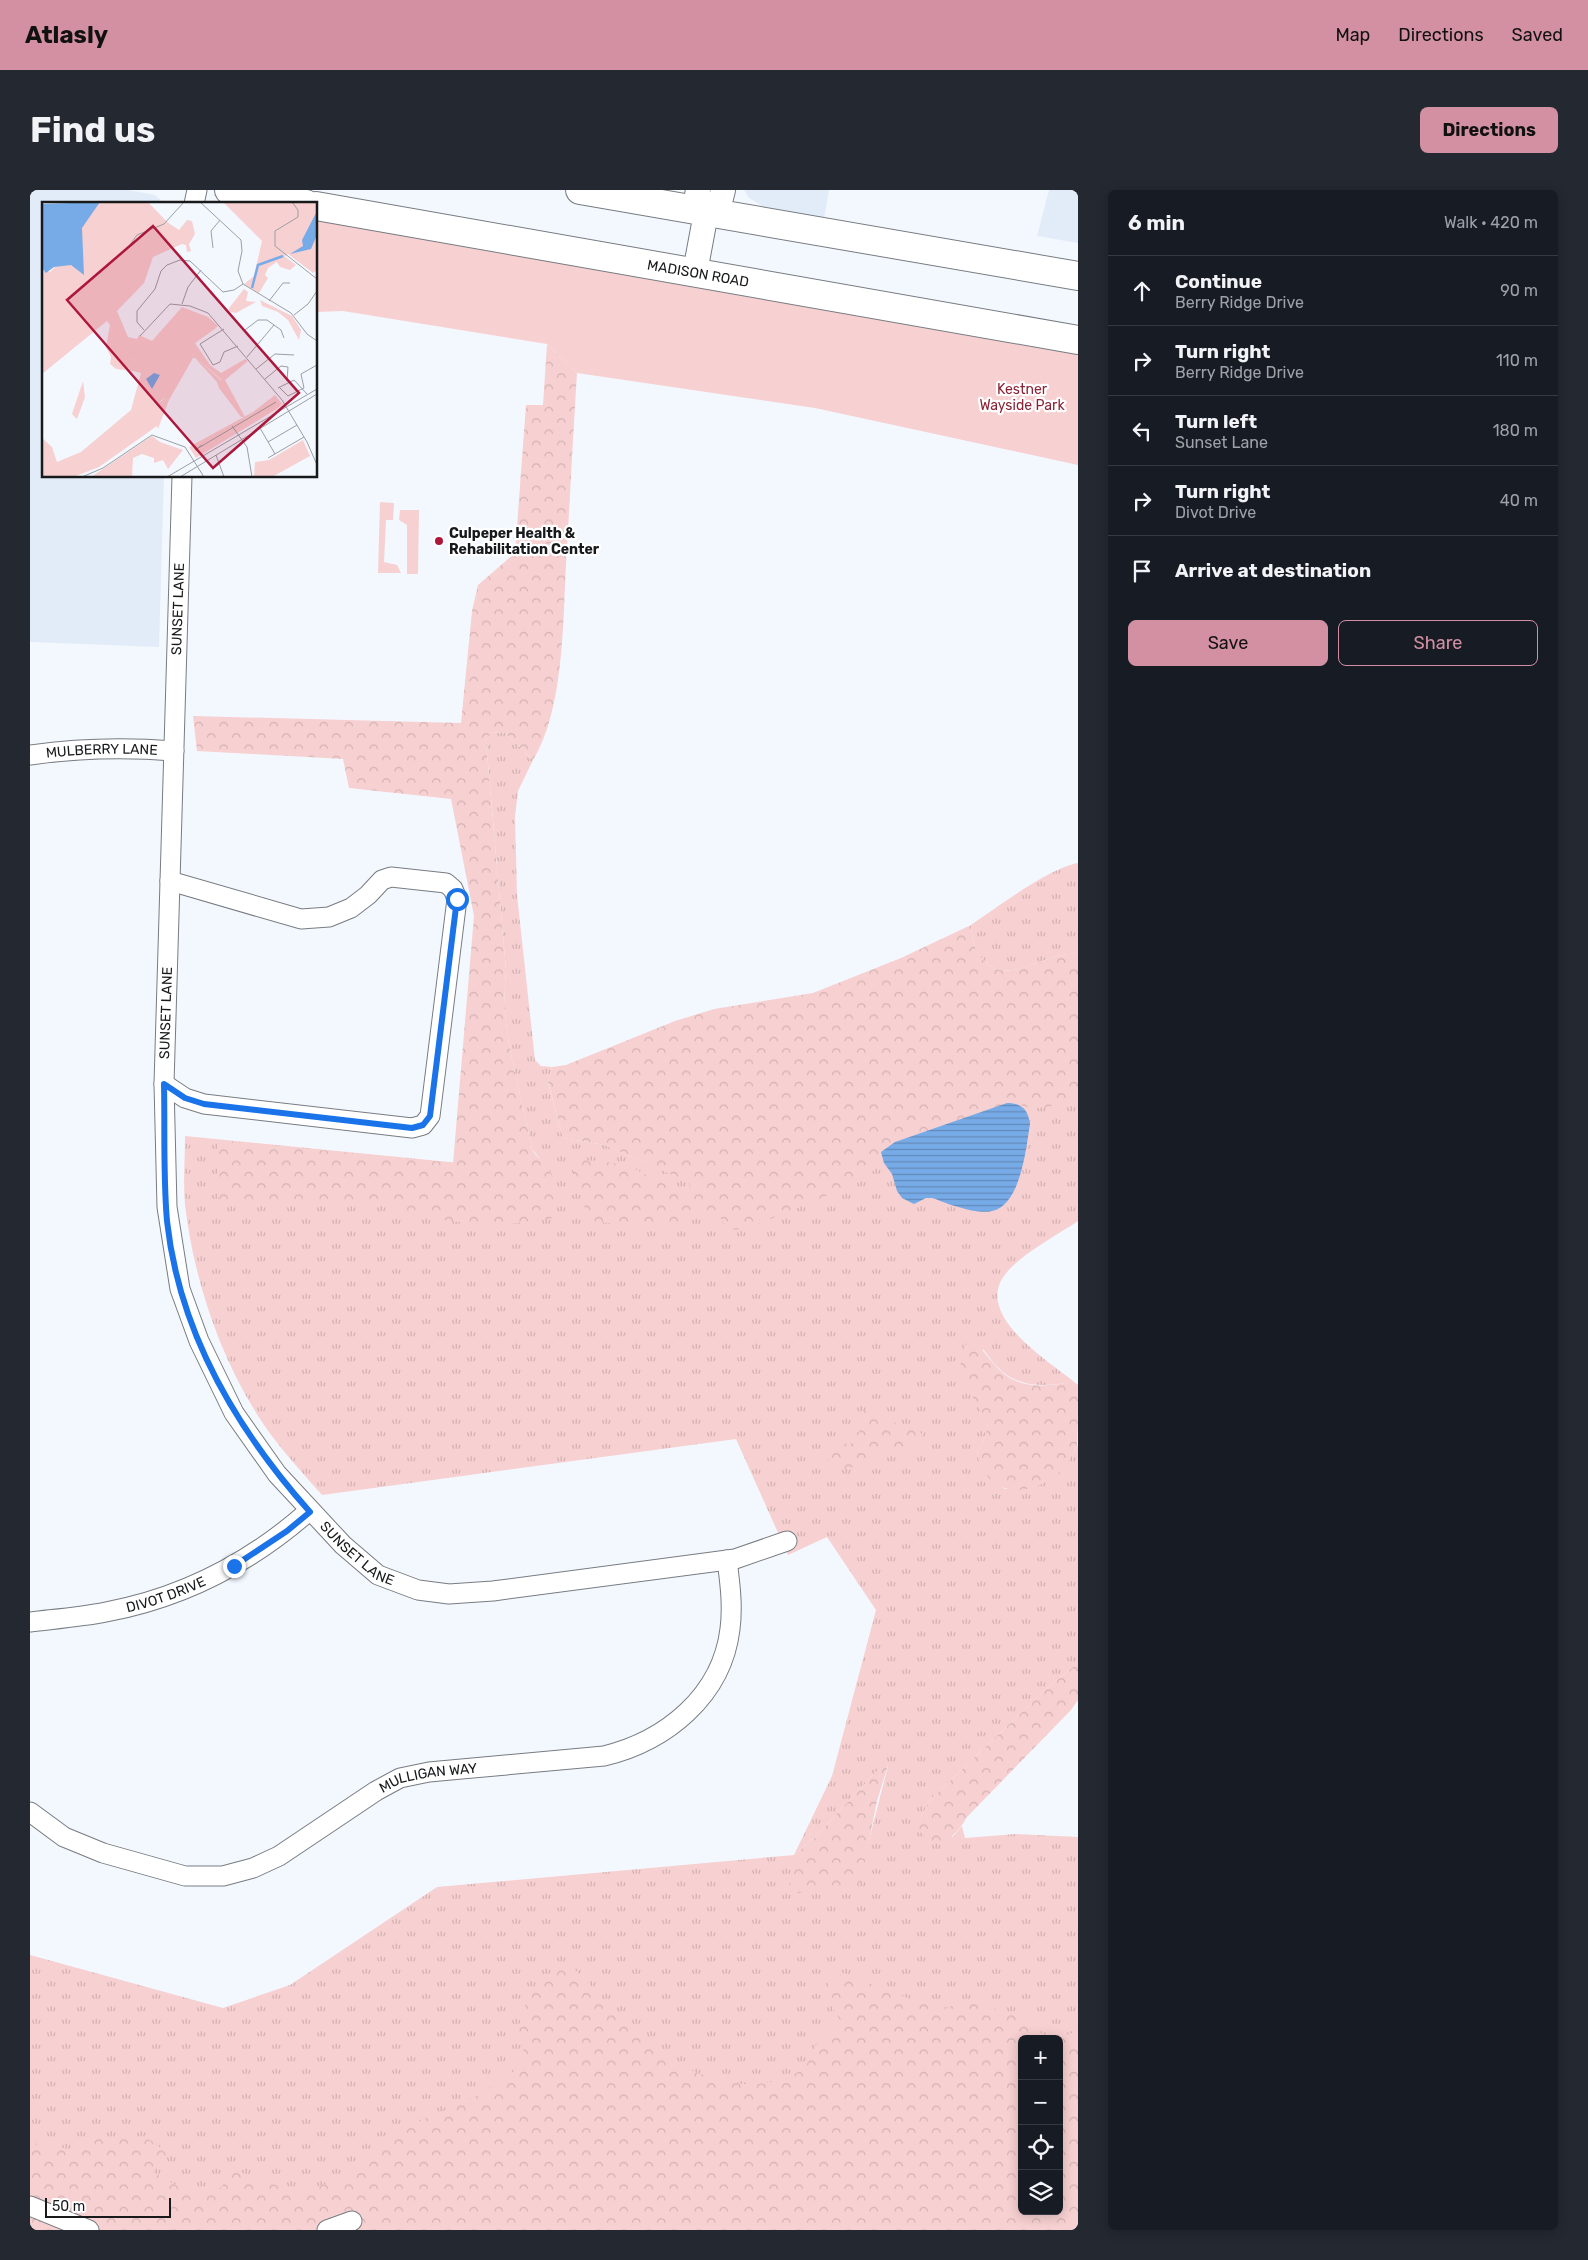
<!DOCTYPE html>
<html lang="en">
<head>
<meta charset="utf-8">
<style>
	:root { --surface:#171b24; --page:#242831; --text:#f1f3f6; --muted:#9ea1a6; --line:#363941; --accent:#d290a2 }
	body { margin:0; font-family:Rubik,sans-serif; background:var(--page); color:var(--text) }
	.controls { position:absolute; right:15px; bottom:15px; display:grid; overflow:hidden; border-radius:8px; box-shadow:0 2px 12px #0003 }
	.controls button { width:45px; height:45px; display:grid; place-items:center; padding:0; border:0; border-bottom:1px solid var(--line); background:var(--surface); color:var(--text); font:25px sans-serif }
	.scale { position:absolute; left:15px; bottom:12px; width:126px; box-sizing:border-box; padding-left:5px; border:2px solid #17191b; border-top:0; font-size:14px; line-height:18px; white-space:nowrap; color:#17191b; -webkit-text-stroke:4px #fff; paint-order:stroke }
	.stop { position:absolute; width:15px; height:15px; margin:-11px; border:4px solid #1a73e8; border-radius:50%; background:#fff }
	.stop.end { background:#1a73e8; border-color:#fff; box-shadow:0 1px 5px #0008 }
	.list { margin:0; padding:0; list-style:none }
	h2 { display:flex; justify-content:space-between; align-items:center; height:65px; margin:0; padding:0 20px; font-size:21px }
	h2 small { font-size:16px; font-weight:400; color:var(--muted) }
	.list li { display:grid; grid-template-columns:32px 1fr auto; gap:15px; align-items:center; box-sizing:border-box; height:70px; padding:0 20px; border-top:1px solid var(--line) }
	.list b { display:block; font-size:19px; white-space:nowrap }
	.list p { margin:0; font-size:16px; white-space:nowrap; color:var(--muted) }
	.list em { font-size:16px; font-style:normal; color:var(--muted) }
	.actions { display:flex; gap:10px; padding:15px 20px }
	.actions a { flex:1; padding:11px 0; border:1px solid var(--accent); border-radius:8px; text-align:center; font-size:18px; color:var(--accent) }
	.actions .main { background:var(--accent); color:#111 }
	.icon { flex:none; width:28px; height:28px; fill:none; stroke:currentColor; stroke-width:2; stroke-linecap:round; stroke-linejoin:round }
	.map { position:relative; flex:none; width:1048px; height:2040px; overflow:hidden; border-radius:8px }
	header { display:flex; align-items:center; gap:30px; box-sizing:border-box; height:70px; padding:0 25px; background:var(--accent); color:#111 }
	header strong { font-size:24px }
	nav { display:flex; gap:28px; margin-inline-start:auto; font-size:18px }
	.intro { display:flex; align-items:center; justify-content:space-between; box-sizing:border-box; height:120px; padding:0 30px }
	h1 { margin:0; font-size:35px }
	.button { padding:12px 22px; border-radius:8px; background:var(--accent); color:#111; font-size:18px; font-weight:700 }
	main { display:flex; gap:30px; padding:0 30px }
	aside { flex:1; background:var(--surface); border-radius:8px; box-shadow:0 2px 12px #0003 }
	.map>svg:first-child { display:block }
	.built { fill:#e2ecf8 }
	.grass { fill:url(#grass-tufts); fill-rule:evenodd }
	.forest { fill:url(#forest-crowns); fill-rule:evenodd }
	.green { fill:#f7d0d1 }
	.water { fill:url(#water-rules) }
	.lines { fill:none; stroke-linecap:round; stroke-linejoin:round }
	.minor-casing { stroke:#777c82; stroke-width:21 }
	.tertiary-casing { stroke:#777c82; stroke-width:26 }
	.primary-casing { stroke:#777c82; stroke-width:30 }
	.minor { stroke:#fff; stroke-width:19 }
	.tertiary { stroke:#fff; stroke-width:24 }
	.primary { stroke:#fff; stroke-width:28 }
	.route { stroke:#1a73e8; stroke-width:6 }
	.poi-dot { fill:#ac173b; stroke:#fff; stroke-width:2 }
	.labels { text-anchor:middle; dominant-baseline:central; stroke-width:4.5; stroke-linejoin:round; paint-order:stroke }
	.street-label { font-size:14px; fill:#17191b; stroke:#fff }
	.park-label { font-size:14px; fill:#882436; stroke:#fff }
	.poi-label { font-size:14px; font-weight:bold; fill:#17191b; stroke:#fff; text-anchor:start }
	.inset-river { fill:none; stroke:#77abe7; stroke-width:2.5 }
	.inset-road { fill:none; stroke:#9b9fa4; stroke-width:1 }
	.view { fill:#ac173b; fill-opacity:0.15; stroke:#ac173b; stroke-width:2.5 }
	.inset-edge { fill:none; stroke:#17191b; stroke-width:2.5 }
</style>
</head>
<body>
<header>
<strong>Atlasly</strong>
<nav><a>Map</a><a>Directions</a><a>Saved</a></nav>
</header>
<div class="intro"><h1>Find us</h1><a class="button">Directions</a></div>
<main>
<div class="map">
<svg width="1048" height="2040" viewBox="0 0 1048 2040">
	<defs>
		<pattern id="grass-tufts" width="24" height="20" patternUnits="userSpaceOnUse" patternTransform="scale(1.25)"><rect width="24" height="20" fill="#f7d0d1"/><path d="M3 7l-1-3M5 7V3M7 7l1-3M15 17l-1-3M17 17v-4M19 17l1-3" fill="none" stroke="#d3b2b3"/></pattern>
		<pattern id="forest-crowns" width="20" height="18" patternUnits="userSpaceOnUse" patternTransform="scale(1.25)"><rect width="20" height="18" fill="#f7d0d1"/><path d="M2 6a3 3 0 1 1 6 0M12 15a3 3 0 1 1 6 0" fill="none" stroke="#d3b2b3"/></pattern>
		<pattern id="water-rules" width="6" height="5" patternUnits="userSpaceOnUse" patternTransform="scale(1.25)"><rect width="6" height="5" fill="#77abe7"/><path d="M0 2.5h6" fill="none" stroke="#618aba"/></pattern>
	</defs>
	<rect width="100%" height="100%" fill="#f3f8ff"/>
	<path class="built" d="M0,0h99l26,5 10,9h-121v272h120l-5,171 -129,-5z
		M714,0h85l-5,29 -60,-12 -15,-9z
		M1019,0h29v53l-41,-7z"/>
	<path class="grass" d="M474,542l29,28 -15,31 -3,26 2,78 18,165 6,6 11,1 -4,16 15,55 42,7 75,33 398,-199v242c-22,15 -63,36 -76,58 -23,39 46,82 71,102 -22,6 -50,7 -69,-8 -8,-6 -15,-16 -21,-24l-4,56 9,20 -4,14 -7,14c4,18 13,26 28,36l58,-20 15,-24v218l-32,26 -115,110 -11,19 33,19 9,-11 3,12 51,-4 62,3v234l-19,-32h-37l-732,183 -260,-40v-227l193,53 67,-23 147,-98 357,-32 38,-79 44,-166 -49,-73 -39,18 -52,-116 -414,56c-20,-23 -41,-45 -58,-70 -43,-64 -70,-144 -79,-220 -2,-22 0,-46 0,-69l365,36 -18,-23 -23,-104 -5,-39 2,-37 -20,-228 5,-8zM858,1576l-21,82 -72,6 19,-16 62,-66z
		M1048,673v91c-29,-4 -65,29 -89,11 -15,-12 -16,-22 -18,-40 25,-17 80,-58 107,-62z"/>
	<path class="forest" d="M517,154l30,29c-4,63 -7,126 -11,190 -3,58 -2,147 -33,197l-29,-28 -13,1 -5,9 20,227 -2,37 5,39 23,104c4,8 8,9 13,15 12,13 14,38 10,54l-64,8 -56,-7 -51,-15 -46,-1 -119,2 -2,-65 236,23 21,-247 -23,-117 -102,-11 -6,-29 -146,-8 -4,-35 268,7 11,-112 6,-26 37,-32 11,-148h17z
		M941,735c2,18 3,28 18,40 24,18 60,-15 89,-11v135c-10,18 -45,24 -61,14l-136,49 -6,17 -13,12 -116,48 -19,1 -7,-13c-23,-6 -28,5 -49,7 -28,2 -54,0 -82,-3l-16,-51 4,-10c18,0 40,2 57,9 20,8 35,23 57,18l-5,-6 -81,-36 -42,-7 -15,-56 4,-15 14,-2 109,-44 39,-12 99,-16 88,-35z
		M944,1151c11,10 18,23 29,32 18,16 48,14 70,8l5,4c0,10 0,56 -1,61 -4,7 -9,18 -14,23 -30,30 -77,30 -86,-16l7,-14 4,-14 -25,-46 -3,-19 5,-15z
		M837,1218h9l12,13 26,6 8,7 -5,18c-11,2 -24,-2 -33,1 -20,6 -26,18 -49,16l-9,-11 13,-13 16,-2 4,-11 -1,-14z
		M1048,1473v37l-7,10 -104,107c-12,21 -30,38 -48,13l1,-12 11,-19 115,-110z
		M858,1575l-11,36 -17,84 -61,8 -10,-5 5,-33 20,-17 62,-66z
		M537,1773c22,17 38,41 58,60 42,42 110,80 169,51 17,-7 14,-17 22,-29 7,-10 15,-17 25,-23l-21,-35 23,-14 80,31 12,-1 15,6 7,-7 14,-3 16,3 14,11 30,4 2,12 20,10 25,-8v199h-1048v-86l31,3 15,6 23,-17c29,6 44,-11 68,19l-14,17c30,17 63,43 78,-4l31,13 35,10 16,-3 35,-12 54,-51 28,-8 50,-23 33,-22 12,-15 -7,-29 10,-31zM992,1849h37v172h-37z"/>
	<path class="green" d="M286,30l762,131v114l-263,-57 -238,-35 -30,-29 -204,-33 -27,1z
		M350,312l14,1 -1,17h-7l-2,42 13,3 4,8h-23z
		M370,320h19l-1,64h-11v-49l-8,-5z"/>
	<path class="water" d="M977,913c15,0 21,7 23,21 -4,24 -9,81 -38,87 -14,4 -45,-7 -59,-13h-7l-12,6 -12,-6 -5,-7 -5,-17 -8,-11 -3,-11 14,-10z"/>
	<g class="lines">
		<g class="minor-casing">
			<g id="minor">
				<path d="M164,14l3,-14"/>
				<path id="s1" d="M152,286l-18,608 3,123 13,82 19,52 35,72 43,61 66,71 35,30 40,15 31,4 44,-3 242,-32 52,-18"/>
				<path id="s2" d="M0,565c49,-7 95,-8 144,-4"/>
				<path d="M134,894l21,14 19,6 208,24 11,-3 7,-9 27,-217 -4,-10 -7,-6 -55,-6 -9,3 -14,15 -17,13 -22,9 -28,2 -131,-38"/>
				<path id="s3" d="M0,1432c25,-3 51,-5 76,-10 76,-14 145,-50 203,-101"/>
				<path id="s4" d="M0,1622l34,25 39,16 82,23h38l30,-8 26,-12 97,-65 24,-13 29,-6 175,-16c62,-15 118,-60 126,-127 3,-23 0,-46 -3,-69"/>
				<path d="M0,2016l59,24"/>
				<path d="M297,2040l25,-9"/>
			</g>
		</g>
		<g class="tertiary-casing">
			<path id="tertiary" d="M668,0l-1,5 9,18
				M665,82l11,-59 15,-15 2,-8"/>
		</g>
		<g class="primary-casing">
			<g id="primary">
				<path d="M199,0l77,14"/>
				<path d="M550,0l498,86"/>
				<path id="s5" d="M286,16l762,134"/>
			</g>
		</g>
		<use href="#minor" class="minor"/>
		<use href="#tertiary" class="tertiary"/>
		<use href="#primary" class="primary"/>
	</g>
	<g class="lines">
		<path class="route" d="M204,1376l53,-35 23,-19c-73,-82 -131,-180 -143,-291 -4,-45 -2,-92 -3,-137l21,14 19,6 208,24 11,-3 7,-9 27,-217"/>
	</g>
	<circle class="poi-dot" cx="409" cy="351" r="5"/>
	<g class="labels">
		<g class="street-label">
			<text stroke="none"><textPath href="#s5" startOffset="388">MADISON ROAD</textPath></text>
			<text transform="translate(148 419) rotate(-88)">SUNSET LANE</text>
			<text stroke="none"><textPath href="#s2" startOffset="72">MULBERRY LANE</textPath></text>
			<text transform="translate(136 823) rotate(-88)">SUNSET LANE</text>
			<text stroke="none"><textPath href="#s1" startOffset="1138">SUNSET LANE</textPath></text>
			<text stroke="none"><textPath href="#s3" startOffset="139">DIVOT DRIVE</textPath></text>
			<text stroke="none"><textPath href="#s4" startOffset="439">MULLIGAN WAY</textPath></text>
		</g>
		<g class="park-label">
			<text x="992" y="199">Kestner<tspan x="992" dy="16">Wayside Park</tspan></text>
		</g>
		<g class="poi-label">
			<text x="419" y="343">Culpeper Health &amp;<tspan x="419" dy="16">Rehabilitation Center</tspan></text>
		</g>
	</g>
	<g transform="translate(12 12)">
		<rect width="275" height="275" fill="#f3f8ff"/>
		<path d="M181,0h94v68l-4,3 -25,-19 -20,14 -3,7 3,3 -9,15 -15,-9 10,-8 8,-35zM145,18l5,1 3,13 -6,10 2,7 -4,1 -1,-7 -4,-1 -29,13 -9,26 -27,28 11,26 9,2 2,-4 13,6 30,-34 26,10 10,9 -32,23 36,32 -5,1 -22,-24h-20l-15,45 4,-5 5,2 -11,29 -1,-3 -58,41 -26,10h-31v-39l10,9 5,15 24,-10 50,-42 10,-37 -13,-3 9,-8 -6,-5 -8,5 1,8 -8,-1 -6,-5 1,-7 -5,-10 4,-22 -3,-4 -65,53v-47l90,-82 35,-23 12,8zM110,234l8,6 23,8 -15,19 -5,-9 -9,3v-5l-12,-4 -9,4 -1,19h-41zM261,238l7,16 -38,21h-18l1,-15 14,-2z" fill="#f7d0d1"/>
		<path d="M57,0h49l24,25 -17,8 -4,6 -9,-1 -1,5 -8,4 -8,24 3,13 -22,1 -5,8 4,10 -22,9 -2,5h-8l-17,20 -14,8v-79l8,4 6,-6zM233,49l4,1 17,13 -6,5 -10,-3 -7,-11zM202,87l4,3 -2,9 10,1 -20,11 -6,-1 -1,-4zM218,98l32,16 9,14 -2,10 -11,-20 -10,-8 -16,-6zM169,121l5,5 -21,15 15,22 11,8 24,-14 3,2 -23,19 20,37h-4l-22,-29 -2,-6 5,-2 -40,-34zM137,146l6,4 -11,6 13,-5 6,5 -24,42 -5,-2 -10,8 -5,-14 17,-33zM88,154l10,9 -16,5 -1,-11zM41,179l2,16 -8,22 -5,-5z" fill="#f7d0d1"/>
		<path d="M233,193l7,9 -4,4 -82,50 -7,-11 64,-35z" fill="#f7d0d1"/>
		<path d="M58,0l-18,26 2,47 -13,-10 -17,2 -8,6 -4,-5v-64zM275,9v24l-6,14 -21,5 13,-8 -1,-6zM112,171l6,2 -8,14 -6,-10z" fill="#77abe7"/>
		<path class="inset-river" d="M210,86l6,-23 25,-9"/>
		<path class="inset-road" d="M158,0l41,38 1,11 -4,20 5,13 48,29 16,21 10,7M250,0l6,8v7l-23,14v15l42,33M171,46l-2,-17 9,-11M85,47l10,-14 27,-11 20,-22M227,99l14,-18h7M140,102l6,-17 13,-17M252,113l14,-11 9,-13M182,127l-24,15 13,21 7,-3 4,-10 14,-6M102,128l-7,-8v-11l18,-22 6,-18 6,-6 13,-5 10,1 33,31 11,-2 9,-6M203,128l13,-10h9l14,10 3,8M98,134l30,-32 20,2 18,7 74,87 25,42 10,23M205,155l27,-32M214,167l19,-15 19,1M223,177l16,-13 7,1 -1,14M237,185l9,9 16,-8 -3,-14 16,-9M236,186l16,-8 13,14M190,224l15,21 5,30M218,226l15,26M226,240l29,-17M160,243l-7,5 81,-48M174,253l8,22M226,256l36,-21M40,275l21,-9 49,-33 33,12 19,30M125,275l150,-88M138,275l137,-83"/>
		<path class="view" d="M111,24l146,167 -86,75 -146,-168z"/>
		<rect width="275" height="275" class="inset-edge"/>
	</g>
</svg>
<div class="controls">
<button>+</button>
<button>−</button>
<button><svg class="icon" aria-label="locate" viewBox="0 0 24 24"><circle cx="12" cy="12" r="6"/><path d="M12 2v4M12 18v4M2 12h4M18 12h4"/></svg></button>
<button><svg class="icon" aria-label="layers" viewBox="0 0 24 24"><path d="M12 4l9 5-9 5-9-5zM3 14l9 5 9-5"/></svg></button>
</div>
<div class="scale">50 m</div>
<div class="stop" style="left:427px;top:709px"></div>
<div class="stop end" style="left:204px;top:1376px"></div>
</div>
<aside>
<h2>6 min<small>Walk · 420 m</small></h2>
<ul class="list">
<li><svg class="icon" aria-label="ahead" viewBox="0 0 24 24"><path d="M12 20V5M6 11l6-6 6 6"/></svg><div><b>Continue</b><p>Berry Ridge Drive</p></div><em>90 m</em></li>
<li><svg class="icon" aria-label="right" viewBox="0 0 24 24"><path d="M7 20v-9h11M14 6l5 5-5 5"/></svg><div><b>Turn right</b><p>Berry Ridge Drive</p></div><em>110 m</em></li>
<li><svg class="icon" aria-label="left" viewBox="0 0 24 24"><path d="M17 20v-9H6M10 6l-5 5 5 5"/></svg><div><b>Turn left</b><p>Sunset Lane</p></div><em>180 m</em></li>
<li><svg class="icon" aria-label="right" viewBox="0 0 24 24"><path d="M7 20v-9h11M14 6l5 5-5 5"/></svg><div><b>Turn right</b><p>Divot Drive</p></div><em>40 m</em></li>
<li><svg class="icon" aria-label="arrive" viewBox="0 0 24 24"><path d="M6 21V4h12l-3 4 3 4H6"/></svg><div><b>Arrive at destination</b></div></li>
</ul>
<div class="actions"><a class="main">Save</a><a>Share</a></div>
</aside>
</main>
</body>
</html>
